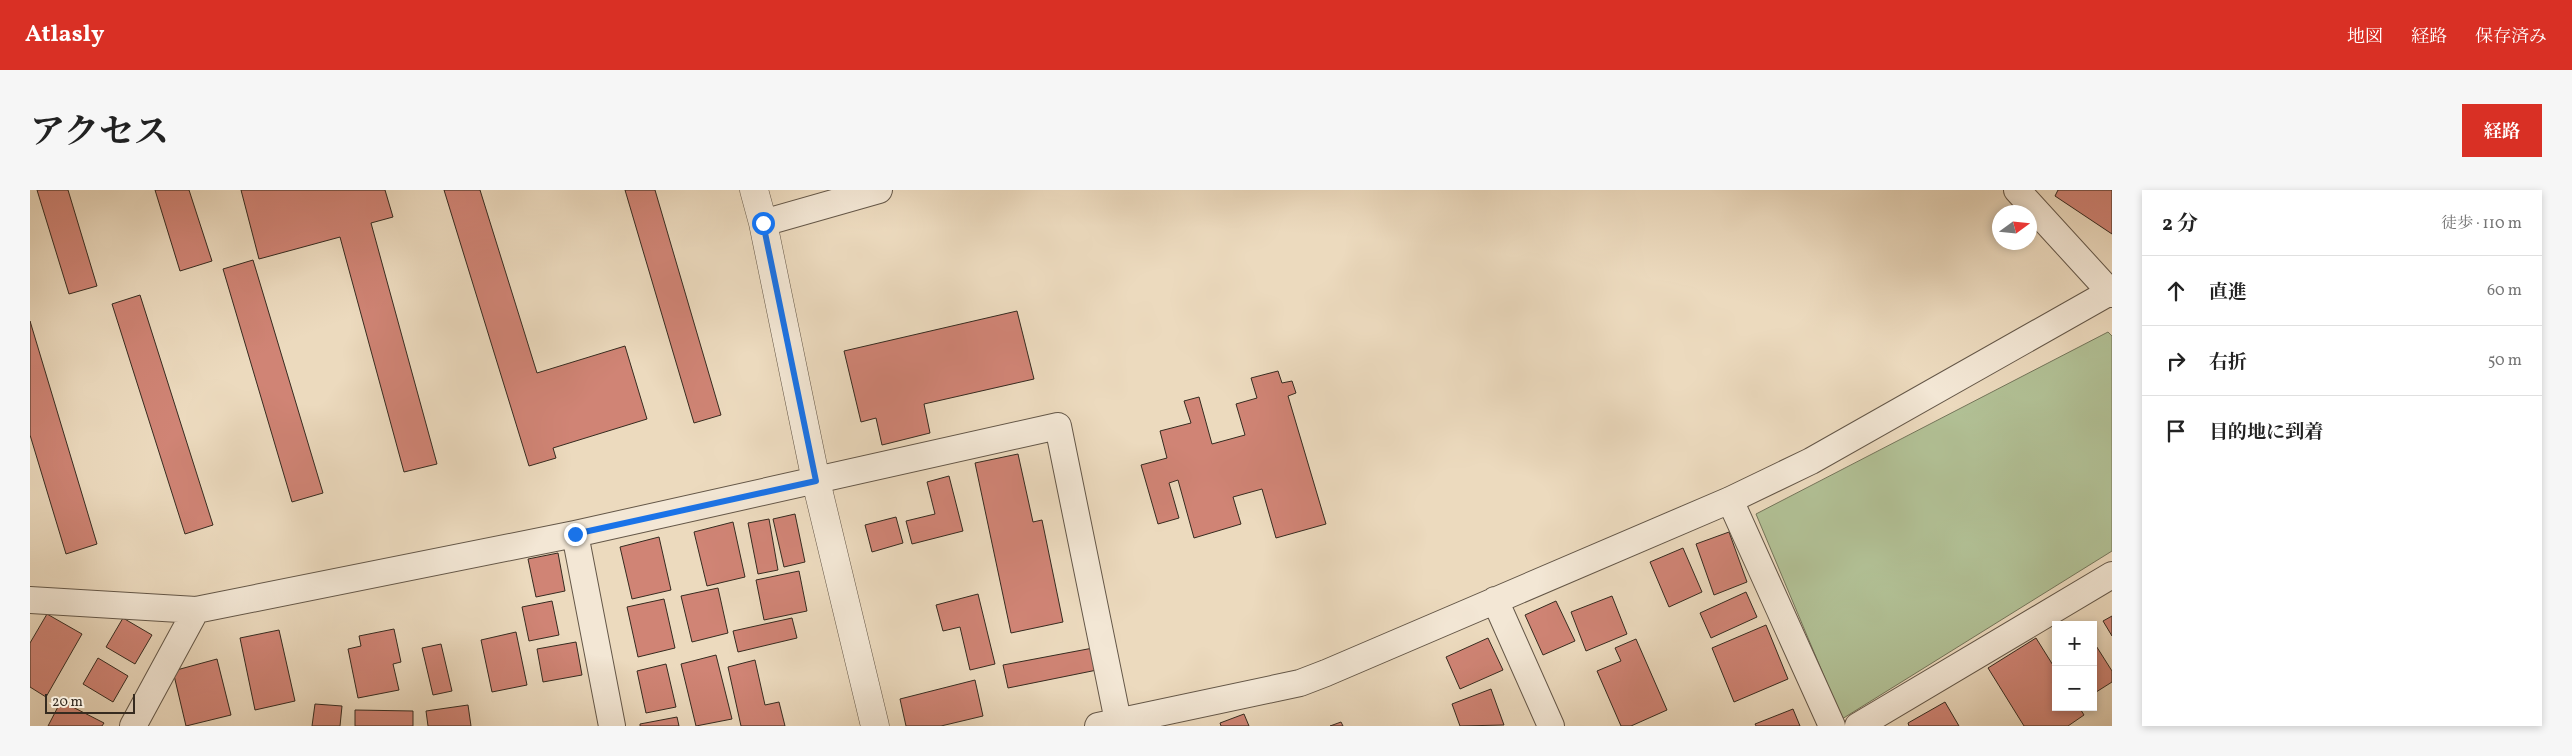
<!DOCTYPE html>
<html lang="ja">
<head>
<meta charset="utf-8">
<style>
	:root { --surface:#fff; --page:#f6f6f6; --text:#222; --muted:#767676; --line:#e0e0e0; --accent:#d93025 }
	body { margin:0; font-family:Vollkorn,"Noto Serif JP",serif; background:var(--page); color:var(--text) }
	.controls { position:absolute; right:15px; bottom:15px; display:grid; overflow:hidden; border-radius:0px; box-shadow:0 2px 8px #0003 }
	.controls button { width:45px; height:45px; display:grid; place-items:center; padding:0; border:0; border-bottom:1px solid var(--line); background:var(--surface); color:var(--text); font:25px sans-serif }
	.compass { position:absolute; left:1962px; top:15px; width:45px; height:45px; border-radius:50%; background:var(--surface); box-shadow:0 2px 8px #0003; rotate:75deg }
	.scale { position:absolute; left:15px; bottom:12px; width:90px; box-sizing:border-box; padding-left:5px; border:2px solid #362b20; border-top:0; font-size:14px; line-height:18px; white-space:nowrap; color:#362b20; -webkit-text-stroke:4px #f3e7d5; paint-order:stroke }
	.stop { position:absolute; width:15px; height:15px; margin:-11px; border:4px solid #1a73e8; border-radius:50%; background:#fff }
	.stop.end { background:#1a73e8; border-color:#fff; box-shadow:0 1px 5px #0008 }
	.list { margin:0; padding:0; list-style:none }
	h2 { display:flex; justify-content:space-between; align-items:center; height:65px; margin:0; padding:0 20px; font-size:21px }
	h2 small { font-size:16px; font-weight:400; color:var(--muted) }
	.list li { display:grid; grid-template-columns:32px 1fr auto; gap:15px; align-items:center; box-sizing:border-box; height:70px; padding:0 20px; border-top:1px solid var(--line) }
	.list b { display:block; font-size:19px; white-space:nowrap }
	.list em { font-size:16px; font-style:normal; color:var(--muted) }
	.icon { flex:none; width:28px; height:28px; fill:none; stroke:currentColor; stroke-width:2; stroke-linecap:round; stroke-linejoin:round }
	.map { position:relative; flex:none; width:2082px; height:536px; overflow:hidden; border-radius:0px }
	header { display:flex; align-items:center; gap:30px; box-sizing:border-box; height:70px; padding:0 25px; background:var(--accent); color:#fff }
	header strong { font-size:24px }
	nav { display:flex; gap:28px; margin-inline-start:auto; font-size:18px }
	.intro { display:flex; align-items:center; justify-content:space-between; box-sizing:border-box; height:120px; padding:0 30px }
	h1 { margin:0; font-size:35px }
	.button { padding:12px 22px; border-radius:0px; background:var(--accent); color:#fff; font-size:18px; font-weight:700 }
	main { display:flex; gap:30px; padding:0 30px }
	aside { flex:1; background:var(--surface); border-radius:0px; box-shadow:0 2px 8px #0003 }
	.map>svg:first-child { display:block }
	.green { fill:#b2c196; stroke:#74765b }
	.building { fill:#d08475; stroke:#362b20 }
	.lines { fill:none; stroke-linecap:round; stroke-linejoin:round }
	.minor-casing { stroke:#645748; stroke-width:28 }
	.tertiary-casing { stroke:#645748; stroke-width:29 }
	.minor { stroke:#f3e7d5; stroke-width:26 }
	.tertiary { stroke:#f3e7d5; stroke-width:28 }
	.route { stroke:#1a73e8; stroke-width:6 }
</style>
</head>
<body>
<header>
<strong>Atlasly</strong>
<nav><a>地図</a><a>経路</a><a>保存済み</a></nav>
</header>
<div class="intro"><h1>アクセス</h1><a class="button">経路</a></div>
<main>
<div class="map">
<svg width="2082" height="536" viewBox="0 0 2082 536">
	<rect width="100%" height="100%" fill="#ecdabe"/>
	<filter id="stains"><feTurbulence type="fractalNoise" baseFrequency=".004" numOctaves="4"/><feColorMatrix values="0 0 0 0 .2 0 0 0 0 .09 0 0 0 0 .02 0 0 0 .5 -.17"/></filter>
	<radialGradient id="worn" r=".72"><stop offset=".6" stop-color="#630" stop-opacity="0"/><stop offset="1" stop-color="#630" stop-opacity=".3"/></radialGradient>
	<path class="green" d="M2078,142l4,4v215l-270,168 -86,-205z"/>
	<path class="building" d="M7,0h31l29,96 -28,8z
		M125,0h34l23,71 -32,10z
		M211,0h144l8,27 -22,6 66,241 -33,8 -64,-235 -81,22z
		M414,0h36l57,183 88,-27 22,73 -94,29 3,10 -27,8z
		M595,0h30l66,225 -27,8z
		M2028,0h54v44l-57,-38z
		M223,70l70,233 -31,9 -69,-233z
		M110,105l73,230 -28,9 -73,-230z
		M987,121l17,68 -110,25 6,29 -48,12 -6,-27 -15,4 -17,-71z
		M0,131l67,223 -31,10 -36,-119z
		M1248,181l4,12 10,-2 4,12 -8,3 38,128 -50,14 -14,-49 -29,8 8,27 -47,14 -16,-58 -9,3 10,35 -21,6 -17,-59 26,-7 -7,-27 31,-8 -7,-22 15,-4 13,47 33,-9 -9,-31 21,-6 -6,-20z
		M988,264l15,68 9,-2 21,102 -52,11 -36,-170z
		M919,286l14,55 -51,13 -6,-23 29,-7 -8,-32z
		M765,324l10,48 -21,5 -11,-48z
		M866,327l7,26 -31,9 -7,-27z
		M739,329l9,51 -20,4 -10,-51z
		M703,332l12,55 -38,9 -13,-54z
		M1699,342l18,50 -33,13 -18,-51z
		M629,347l12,53 -39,9 -12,-52z
		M1653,358l19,44 -33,15 -19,-45z
		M528,363l7,38 -29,6 -8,-38z
		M769,381l8,40 -43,9 -8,-40z
		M688,398l10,45 -36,9 -11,-46z
		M1716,402l11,25 -46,21 -11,-25z
		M948,404l17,70 -25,6 -10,-43 -17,4 -7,-26z
		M1582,406l15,38 -41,17 -15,-39z
		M634,409l11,49 -37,9 -11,-50z
		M522,411l7,34 -30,6 -7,-34z
		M1526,411l19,40 -32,14 -18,-40z
		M17,424l35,20 -36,63 -16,-10v-44z
		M2082,426v20l-9,-15z
		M93,428l29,17 -17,29 -29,-17z
		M762,428l5,20 -59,14 -5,-21z
		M1736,435l22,54 -54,23 -22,-54z
		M364,439l7,33 -8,2 6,26 -41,8 -10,-49 13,-3 -2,-10z
		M249,440l16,71 -40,9 -15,-72z
		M486,442l11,53 -35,7 -11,-52z
		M1458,448l15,32 -43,19 -14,-32z
		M2006,448l20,32v37h23l5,8 -16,11h-44l-36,-58z
		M1606,449l31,71 -36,16h-10l-24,-55 24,-10 -6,-13z
		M2063,451l19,30v11l-19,12z
		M546,452l6,33 -39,7 -6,-33z
		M411,454l11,47 -19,4 -11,-47z
		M1063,458l4,22 -89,18 -5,-23z
		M686,465l16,64 -36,7 -15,-62z
		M68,468l30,18 -15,26 -30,-18z
		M187,469l14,56 -45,11 -13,-55z
		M725,470l10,45 14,-3 6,24h-44l-13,-59z
		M636,474l10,43 -30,6 -9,-42z
		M945,490l8,36 -42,10h-35l-6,-27z
		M1461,499l13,36 -44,1 -8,-22z
		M31,511l43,22 -2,3h-54z
		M1915,512l14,24h-50l-1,-3z
		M285,514l27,2 -2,20h-28z
		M438,515l3,21h-43l-2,-15z
		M1763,519l7,17h-44l-1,-2z
		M325,520l58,1v15h-58z
		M1214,524l5,12h-28l-1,-3z
		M647,527l2,9h-39v-2z
		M1311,532l2,4h-13z"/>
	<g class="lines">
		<g class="minor-casing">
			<path id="minor" d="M1987,0l95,104
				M733,33l116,-33
				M1700,310l102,226
				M545,344l37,192
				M0,410l166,10 379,-76 483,-108 61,300
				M1465,410l56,126
				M103,536l63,-116
				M1068,536l202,-43 26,-10 404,-173 81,-39 299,-169 2,-3
				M1828,536l254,-151"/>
		</g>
		<g class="tertiary-casing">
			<path id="tertiary" d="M724,0l9,33 53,258 59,245"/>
		</g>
		<use href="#minor" class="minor"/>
		<use href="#tertiary" class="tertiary"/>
	</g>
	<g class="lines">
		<path class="route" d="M545,344l241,-53 -53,-258"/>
	</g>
	<rect width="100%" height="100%" filter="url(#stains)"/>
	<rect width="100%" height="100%" fill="url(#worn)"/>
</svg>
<div class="controls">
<button>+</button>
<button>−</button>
</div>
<svg class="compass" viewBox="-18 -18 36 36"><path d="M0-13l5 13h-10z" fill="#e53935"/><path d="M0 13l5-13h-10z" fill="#767676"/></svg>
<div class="scale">20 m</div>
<div class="stop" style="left:733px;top:33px"></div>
<div class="stop end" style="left:545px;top:344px"></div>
</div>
<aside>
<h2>2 分<small>徒歩 · 110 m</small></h2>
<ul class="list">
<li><svg class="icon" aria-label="ahead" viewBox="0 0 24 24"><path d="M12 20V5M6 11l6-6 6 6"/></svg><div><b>直進</b></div><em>60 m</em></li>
<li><svg class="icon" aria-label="right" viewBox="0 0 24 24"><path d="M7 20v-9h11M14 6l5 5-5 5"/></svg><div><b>右折</b></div><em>50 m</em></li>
<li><svg class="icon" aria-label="arrive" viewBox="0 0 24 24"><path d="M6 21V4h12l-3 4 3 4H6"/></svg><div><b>目的地に到着</b></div></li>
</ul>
</aside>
</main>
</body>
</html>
